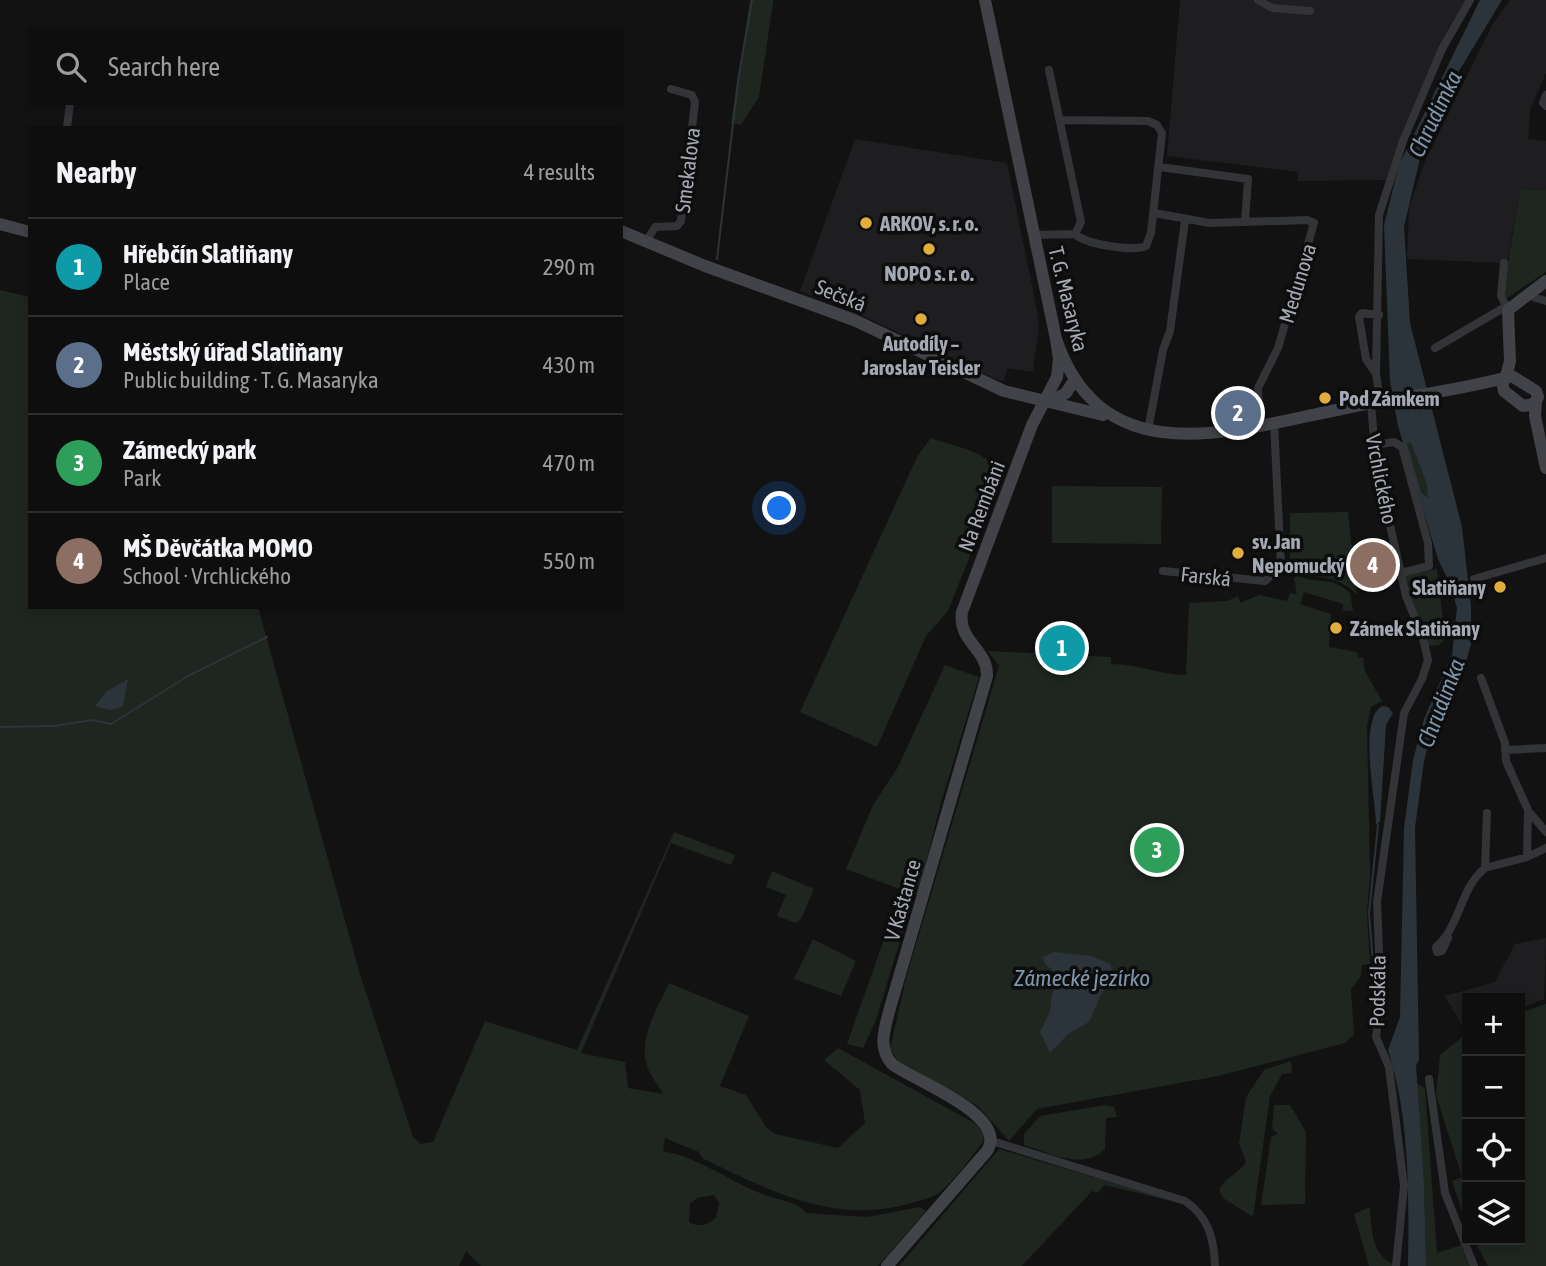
<!DOCTYPE html>
<html lang="en">
<head>
<meta charset="utf-8">
<style>
	:root { --surface:#0e0e0e; --page:#171717; --text:#f1f3f6; --muted:#9b9c9e; --line:#2e2e2e; --accent:#e2ae3b }
	body { margin:0; font-family:"Asap Condensed",sans-serif; background:var(--page); color:var(--text) }
	.controls { position:absolute; right:21px; bottom:21px; display:grid; overflow:hidden; border-radius:0px; box-shadow:0 4px 10px #0003 }
	.controls button { width:63px; height:63px; display:grid; place-items:center; padding:0; border:0; border-bottom:2px solid var(--line); background:var(--surface); color:var(--text); font:35px sans-serif }
	.you { position:absolute; left:780px; top:509px; width:24px; height:24px; margin:-18px; border:5px solid #fff; border-radius:50%; background:#1a73e8; box-shadow:0 0 0 10px #1a73e833 }
	.badge { display:grid; place-items:center; width:46px; height:46px; border-radius:50%; background:var(--accent); color:#fff; font-size:23px; font-weight:700 }
	.pin { position:absolute; translate:-50% -50%; border:4px solid #fff; box-shadow:0 2px 7px #0006 }
	.list { margin:0; padding:0; list-style:none }
	h2 { display:flex; justify-content:space-between; align-items:center; height:91px; margin:0; padding:0 28px; font-size:30px }
	h2 small { font-size:23px; font-weight:400; color:var(--muted) }
	.list li { display:grid; grid-template-columns:46px 1fr auto; gap:21px; align-items:center; box-sizing:border-box; height:98px; padding:0 28px; border-top:2px solid var(--line) }
	.list b { display:block; font-size:26px; white-space:nowrap }
	.list p { margin:0; font-size:23px; white-space:nowrap; color:var(--muted) }
	.list em { font-size:23px; font-style:normal; color:var(--muted) }
	.icon { flex:none; width:38px; height:38px; fill:none; stroke:currentColor; stroke-width:2; stroke-linecap:round; stroke-linejoin:round }
	.map { position:relative; flex:none; width:1546px; height:1266px; overflow:hidden }
	.search { position:absolute; background:var(--surface); box-shadow:0 4px 10px #0003; left:28px; top:28px; width:595px; height:77px; display:flex; align-items:center; gap:18px; box-sizing:border-box; padding:0 24px; border-radius:0px; color:var(--muted); font-size:26px }
	.panel { position:absolute; background:var(--surface); box-shadow:0 4px 10px #0003; left:28px; top:126px; width:595px; height:483px; border-radius:0px }
	.map>svg:first-child { display:block }
	.built { fill:#1e1e20 }
	.green { fill:#1f261f; fill-rule:evenodd }
	.water { fill:#2c343b; fill-rule:evenodd }
	.lines { fill:none; stroke-linecap:round; stroke-linejoin:round }
	.stream { stroke:#2c343b; stroke-width:2 }
	.street { stroke:#333438; stroke-width:8 }
	.secondary { stroke:#414348; stroke-width:12 }
	.poi-dot { fill:#e2ae3b; stroke:#0d0d0e; stroke-width:2.5 }
	.labels { text-anchor:middle; dominant-baseline:central; stroke-width:7; stroke-linejoin:round; paint-order:stroke }
	.street-label { font-size:21px; fill:#a5a9b3; stroke:#0d0d0e }
	.poi-label { font-size:21px; font-weight:bold; fill:#a5a9b3; stroke:#0d0d0e; text-anchor:start }
	.water-label { font-size:23px; font-style:italic; fill:#7e95ac; stroke:#0d0d0e }
</style>
</head>
<body>
<div class="map">
<svg width="1546" height="1266" viewBox="0 0 1546 1266">
	<rect width="100%" height="100%" fill="#121213"/>
	<path class="built" d="M1180,0h288l-21,31 -61,149 -88,1v-9l-131,-16z
		M1510,0h36v73l-15,34 -3,32 18,2v49l-26,-1 -13,74 -100,-4 2,-51 16,-47 67,-136z
		M855,139l152,24 30,147 2,18 -6,44 -26,-4 -3,13 -7,-1 -142,-68 -55,-21z
		M1389,547l7,29 -40,10 -3,-31z
		M1546,938l-2,61 -24,10v-11h-53v30l-3,1 -19,-33 50,-14 20,-38z"/>
	<path class="green" d="M750,0h23v3l-14,94 -18,28 -10,-2z
		M1520,189l26,1v82l-39,26 -4,-5z
		M0,290l30,7v310h228l101,364 54,166 8,7 12,-2 52,-121 92,29 97,-218 61,23 -4,10 -60,-22 -90,210 44,9 3,26 35,6c-4,-9 -13,-18 -16,-28 -9,-28 11,-59 22,-83l80,33 -29,70 26,9 20,32 9,7 63,14 27,-25 -5,-33 -36,-30 14,-12 138,76 8,10 -1,8c-13,16 -26,36 -42,49 -7,7 -20,9 -30,12 -76,23 -143,-13 -209,-45l-3,-6 -34,-14 -2,13c39,7 71,34 108,46 12,4 27,5 35,16l61,4 53,-10 6,4 -48,55h-397l-15,-15 -7,15h-459zM714,1195l5,8 -3,15c-10,7 -16,10 -27,4l1,-18 7,-6z
		M931,438c24,9 66,14 69,43l-52,130 -22,25 -49,111 -77,-35 118,-257z
		M1407,443h4l16,42 2,14 -8,-7z
		M1052,486l110,1 -1,57 -109,-1z
		M1348,512l9,83c-26,-27 -43,-10 -67,-31v-51z
		M1437,569l8,70 -6,6 -11,1 -13,-30 -11,-40z
		M1297,575c20,11 33,-1 53,18l3,18 -10,-1v-6l-39,-12 -4,12 31,10 -2,33 28,5 1,6 5,-1 2,14 17,30 -11,6 -4,19 3,150 -3,38 3,50 -8,1 -1,11 -10,13 3,45 -9,9 -127,33 -181,33 -28,32 -31,-35 -80,-45 -8,-12 16,-71 93,-312 -11,-15 123,6v7c27,0 49,11 75,11l3,-72 38,-2 11,-5 3,7 18,-8 28,6 3,-8 7,1 -3,-16z
		M945,665l34,12 -39,129 -22,90 -72,-27 27,-64 25,-38z
		M772,871l42,18 -13,30 -6,4 -18,-7 9,-21 -20,-8z
		M896,926l7,5 -28,92 -12,25 -16,-4 41,-116z
		M813,939l43,22 -15,35 -47,-17z
		M1546,1004v262h-58l-14,-26h46v-227z
		M1467,1033v193l-15,-45 10,-4 -26,-82 4,-40z
		M1291,1061l1,12 -10,1 -12,22 -17,121 -30,-19 -4,-8c6,-13 20,-16 27,-28l-7,-19 7,-46 18,-27z
		M1416,1083l9,5 12,165 24,-8 9,21h-44l-2,-83z
		M1105,1105l9,2 3,10 -11,1 -1,31c-22,22 -56,4 -81,-4v-11l16,-18z
		M1274,1105h16l16,27 -1,72 -44,1 10,-68 7,-3 -6,-6z
		M999,1149l185,55 -79,-19 -8,8 -5,-2 -70,75h-123z
		M1370,1207c2,25 1,50 28,59h-29l-15,-52z"/>
	<path class="water" d="M1480,0h22l-46,76 -32,65 -20,86 6,96 52,204 9,80v37l-5,17 -30,56 -12,44 -9,67 4,232 -3,5 8,118 2,83h-18c1,-72 2,-147 -20,-216l12,-33 4,-189 9,-68 11,-41 28,-64 5,-47 -7,-24 -12,-25 -40,-133 -8,-45 -6,-156 15,-60zM1407,443h4l16,42 1,13 -7,-6z
		M128,679l-5,28 -13,3 -15,-4 12,-15z
		M1382,706l6,1 5,6 -7,12 -6,97 -4,3c0,-25 -18,-105 6,-119z
		M1054,952l37,4 19,8 4,11 -13,19 -12,28 -21,12 -18,19 -10,-21 10,-21 2,-17 6,-13 -1,-7 -12,-10 -2,-7z"/>
	<g class="lines">
		<path class="stream" d="M717,259l21,-178 14,-81
			M0,727l54,-1 38,-6 19,4 77,-48 79,-39
			M1373,964l-4,-51 9,-88"/>
		<path class="street" d="M1258,0l14,8 38,3
			M1049,70l32,152 -6,12
			M1546,95l-3,8 3,3
			M1060,120l88,1 9,4 5,8 -11,100 -5,13c-12,6 -62,-2 -71,-12
			M67,128l3,-25
			M1160,167l88,12 -3,43
			M1154,213l56,10 97,-3 7,3 -36,125 -20,40 2,36
			M1033,235l42,-1
			M646,242l9,-15 22,-1 4,-5 14,-119 -3,-7 -21,-6
			M1504,263l-3,33 7,14
			M1529,293l6,5 11,3
			M1435,348l70,-41
			M1376,374l-10,-15 -7,-42 3,-4 17,2
			M1380,401l-4,-27 3,-159 24,-74 39,-92 28,-49
			M1371,403l5,60 30,133 17,42 5,22 -6,19 -18,34 -27,189 4,98 -5,37 13,30 15,119 -8,80
			M1148,430l15,-80 7,-19 15,-111
			M1373,445l21,-3 8,5 26,96 1,23 -28,7
			M1163,571l102,10 16,-14 -7,-145
			M1474,579l72,-21
			M1481,678l24,65 1,18 22,49 -1,47 -42,11 2,-55
			M1505,750l41,-2
			M1530,813l16,19
			M1527,857l19,-9
			M1448,938l-6,13 -5,1 -1,-5c24,-20 24,-59 49,-79
			M1429,1079l16,114 29,73
			M992,1141l193,60c24,16 29,38 30,65"/>
		<path class="secondary" d="M985,0l71,339c47,139 183,90 290,69 53,-11 106,-16 158,-30
			M0,224l30,8
			M621,231l84,35 149,54 150,71 99,24
			M1510,375l26,16 2,6 -4,7 -11,2 -19,-15 -2,-9z
			M1506,377l4,-16 -2,-51 38,-29
			M1050,402l16,-9 9,-14
			M1536,402l-1,14 11,52
			M887,1266l100,-115c23,-36 -73,-70 -95,-87 -15,-17 -7,-36 -2,-56l97,-332c1,-27 -30,-35 -25,-64l70,-187 25,-48 2,-18 -3,-20"/>
	</g>
	<g class="poi-dot">
		<circle cx="866" cy="223" r="7"/>
		<circle cx="929" cy="249" r="7"/>
		<circle cx="921" cy="319" r="7"/>
		<circle cx="1325" cy="398" r="7"/>
		<circle cx="1238" cy="553" r="7"/>
		<circle cx="1500" cy="587" r="7"/>
		<circle cx="1336" cy="628" r="7"/>
	</g>
	<g class="labels">
		<g class="street-label">
			<text transform="translate(687 170) rotate(-83)">Smekalova</text>
			<text transform="translate(1297 283) rotate(-73)">Medunova</text>
			<text transform="translate(841 295) rotate(22)">Sečská</text>
			<text transform="translate(1069 299) rotate(76)">T. G. Masaryka</text>
			<text transform="translate(1382 479) rotate(79)">Vrchlického</text>
			<text transform="translate(981 506) rotate(-69)">Na Rembáni</text>
			<text transform="translate(1206 576) rotate(6)">Farská</text>
			<text transform="translate(902 900) rotate(-74)">V Kaštance</text>
			<text transform="translate(1377 991) rotate(-89)">Podskála</text>
		</g>
		<g class="poi-label">
			<text x="880" y="223">ARKOV, s. r. o.</text>
			<text x="929" y="273" text-anchor="middle">NOPO s. r. o.</text>
			<text x="921" y="343" text-anchor="middle">Autodíly –<tspan x="921" dy="24">Jaroslav Teisler</tspan></text>
			<text x="1339" y="398">Pod Zámkem</text>
			<text x="1252" y="541">sv. Jan<tspan x="1252" dy="24">Nepomucký</tspan></text>
			<text x="1486" y="587" text-anchor="end">Slatiňany</text>
			<text x="1350" y="628">Zámek Slatiňany</text>
		</g>
		<g class="water-label">
			<text transform="translate(1435 114) rotate(-64)">Chrudimka</text>
			<text transform="translate(1441 703) rotate(-69)">Chrudimka</text>
			<text x="1082" y="978">Zámecké jezírko</text>
		</g>
	</g>
</svg>
<div class="controls">
<button>+</button>
<button>−</button>
<button><svg class="icon" aria-label="locate" viewBox="0 0 24 24"><circle cx="12" cy="12" r="6"/><path d="M12 2v4M12 18v4M2 12h4M18 12h4"/></svg></button>
<button><svg class="icon" aria-label="layers" viewBox="0 0 24 24"><path d="M12 4l9 5-9 5-9-5zM3 14l9 5 9-5"/></svg></button>
</div>
<div class="you"></div>
<div class="pin badge" style="left:1062px;top:648px;background:#0f9aa8">1</div>
<div class="pin badge" style="left:1238px;top:413px;background:#5c6f8a">2</div>
<div class="pin badge" style="left:1157px;top:850px;background:#2e9e5b">3</div>
<div class="pin badge" style="left:1373px;top:565px;background:#8d6e63">4</div>
<div class="search"><svg class="icon" aria-label="search" viewBox="0 0 24 24"><circle cx="10" cy="10" r="6"/><path d="M15 15l6 6"/></svg>Search here</div>
<section class="panel">
<h2>Nearby<small>4 results</small></h2>
<ul class="list">
<li><span class="badge" style="background:#0f9aa8">1</span><div><b>Hřebčín Slatiňany</b><p>Place</p></div><em>290 m</em></li>
<li><span class="badge" style="background:#5c6f8a">2</span><div><b>Městský úřad Slatiňany</b><p>Public building · T. G. Masaryka</p></div><em>430 m</em></li>
<li><span class="badge" style="background:#2e9e5b">3</span><div><b>Zámecký park</b><p>Park</p></div><em>470 m</em></li>
<li><span class="badge" style="background:#8d6e63">4</span><div><b>MŠ Děvčátka MOMO</b><p>School · Vrchlického</p></div><em>550 m</em></li>
</ul>
</section>
</div>
</body>
</html>
